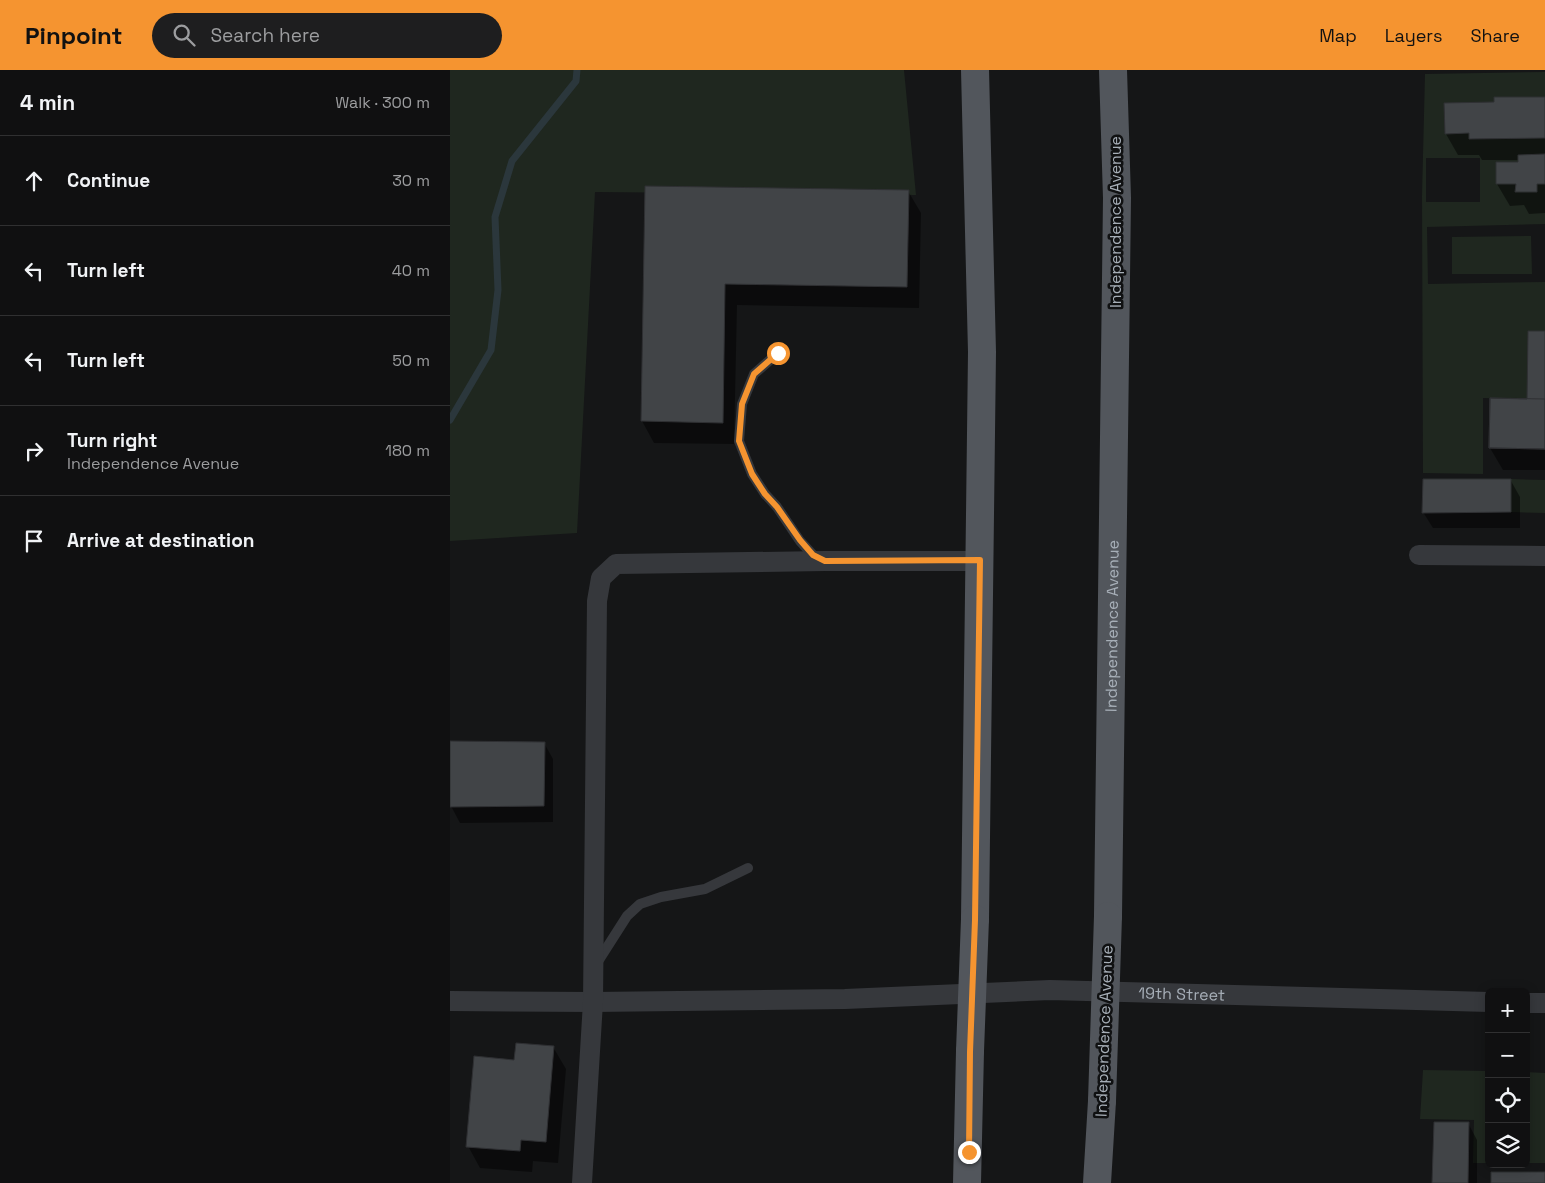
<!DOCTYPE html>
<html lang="en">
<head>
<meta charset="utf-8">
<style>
	:root { --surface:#101011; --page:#1e1e1f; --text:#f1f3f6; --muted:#9c9d9f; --line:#303031; --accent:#f59430 }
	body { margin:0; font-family:"Space Grotesk",sans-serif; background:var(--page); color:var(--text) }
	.controls { position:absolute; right:15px; bottom:15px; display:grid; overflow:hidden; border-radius:8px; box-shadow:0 2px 12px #0003 }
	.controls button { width:45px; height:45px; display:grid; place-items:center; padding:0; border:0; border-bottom:1px solid var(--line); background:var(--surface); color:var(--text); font:25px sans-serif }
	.stop { position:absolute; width:15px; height:15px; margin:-11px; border:4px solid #f59430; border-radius:50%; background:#fff }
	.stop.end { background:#f59430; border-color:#fff; box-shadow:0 1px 5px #0008 }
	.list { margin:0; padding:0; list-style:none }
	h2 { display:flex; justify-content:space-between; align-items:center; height:65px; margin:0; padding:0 20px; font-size:21px }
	h2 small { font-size:16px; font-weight:400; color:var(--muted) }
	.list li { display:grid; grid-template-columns:32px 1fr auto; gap:15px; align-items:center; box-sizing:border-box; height:90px; padding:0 20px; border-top:1px solid var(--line) }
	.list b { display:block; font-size:19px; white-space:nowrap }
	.list p { margin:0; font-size:16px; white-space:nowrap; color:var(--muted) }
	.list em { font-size:16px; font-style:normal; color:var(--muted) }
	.icon { flex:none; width:28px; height:28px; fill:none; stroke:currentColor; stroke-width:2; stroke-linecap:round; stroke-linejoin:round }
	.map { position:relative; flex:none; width:1095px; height:1113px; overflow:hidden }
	header { display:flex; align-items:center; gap:30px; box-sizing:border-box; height:70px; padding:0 25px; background:var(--accent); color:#111 }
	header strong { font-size:24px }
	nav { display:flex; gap:28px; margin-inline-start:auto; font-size:18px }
	.search { width:350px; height:45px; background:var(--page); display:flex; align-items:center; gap:12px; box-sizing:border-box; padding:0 18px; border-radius:28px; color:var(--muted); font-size:19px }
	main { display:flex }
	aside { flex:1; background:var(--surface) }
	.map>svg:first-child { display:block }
	.green { fill:#1f271f; fill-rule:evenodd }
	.shadow { fill:#0007 }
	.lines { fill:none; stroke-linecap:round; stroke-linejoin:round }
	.stream { stroke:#2b373c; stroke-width:7 }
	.building { fill:#414447; stroke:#2f3033 }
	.lane { stroke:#36383c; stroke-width:10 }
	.street { stroke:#36383c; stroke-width:20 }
	.primary { stroke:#52565c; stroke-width:28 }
	.primary-bridge { stroke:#52565c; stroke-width:28 }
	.route { stroke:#f59430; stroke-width:6 }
	.labels { text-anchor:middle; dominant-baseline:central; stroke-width:5; stroke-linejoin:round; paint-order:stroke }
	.street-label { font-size:16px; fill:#a7afb8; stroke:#101112 }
</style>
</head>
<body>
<header>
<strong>Pinpoint</strong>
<div class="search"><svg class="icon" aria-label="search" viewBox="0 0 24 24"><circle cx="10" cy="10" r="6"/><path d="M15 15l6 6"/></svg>Search here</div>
<nav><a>Map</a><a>Layers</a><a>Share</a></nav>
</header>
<main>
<aside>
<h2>4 min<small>Walk · 300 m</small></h2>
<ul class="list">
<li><svg class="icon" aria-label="ahead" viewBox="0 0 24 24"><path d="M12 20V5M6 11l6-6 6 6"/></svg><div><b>Continue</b></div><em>30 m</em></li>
<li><svg class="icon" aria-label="left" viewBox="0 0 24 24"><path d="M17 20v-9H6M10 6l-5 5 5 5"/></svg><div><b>Turn left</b></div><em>40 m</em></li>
<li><svg class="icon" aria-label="left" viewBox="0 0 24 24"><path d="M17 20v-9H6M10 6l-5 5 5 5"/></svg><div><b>Turn left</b></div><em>50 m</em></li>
<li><svg class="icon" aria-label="right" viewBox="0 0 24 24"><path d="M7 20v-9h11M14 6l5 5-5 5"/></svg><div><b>Turn right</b><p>Independence Avenue</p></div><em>180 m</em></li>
<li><svg class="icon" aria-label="arrive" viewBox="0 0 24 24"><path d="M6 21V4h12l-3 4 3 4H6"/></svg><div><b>Arrive at destination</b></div></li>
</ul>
</aside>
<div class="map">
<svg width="1095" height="1113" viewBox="0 0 1095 1113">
	<rect width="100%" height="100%" fill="#151617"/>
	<path class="green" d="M0,0h454l12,125 -321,-3 -18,341 -127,8z
		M1095,2v25h-51v5l-50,2 1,30 24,-1v6l76,-1v16l-27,1v7h-22v22h20v8h21v-8h8v40l-118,3 1,57 117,-2v49l-17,1 -1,67 -44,-1v76l-60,-1 -1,-277 3,-122zM976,88h54v44h-54z
		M1081,166l1,38h-80v-37z
		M1061,409l34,1v33l-34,-1z
		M973,1000l66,1v92h-16l1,-43 -54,-1z
		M1076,1002l19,1v90h-19z"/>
	<path class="shadow" d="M1095,28v115l-16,1 -5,-9 -14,1 -13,-22 22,-21v-3h-37l-3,-5h-21l-12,-21 49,-30z
		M196,117l262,4 13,22 -2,95 -182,-3 -3,139 -80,-1 -12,-22z
		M1095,263v137h-42l-13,-22 1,-49 38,1z
		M1061,411l9,16v31h-87l-10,-16z
		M94,673l9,16v63l-93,1 -9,-17z
		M103,977l13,22 -8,94 -25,-2 -1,11 -52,-4 -12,-22z
		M1018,1053l9,17v43h-43z"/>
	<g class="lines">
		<path class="stream" d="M0,350l41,-70 7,-60 -3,-73 17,-56 64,-80 1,-11"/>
	</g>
	<path class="building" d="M1044,27h51v41l-76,1v-6l-24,1 -1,-31 50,-1z
		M1095,84v30h-8v8h-22l1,-8h-20v-22h22v-7z
		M195,116l264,4 -2,97 -182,-3 -2,139 -82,-2z
		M1078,261h17v118l-56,-1 1,-50 37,1z
		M1040,328l55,1v50l-56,-1z
		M973,409h88v33l-89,1z
		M0,671l95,1 -1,64 -94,1z
		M66,973l38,3 -8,96 -25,-2 -1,11 -54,-4 8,-91 40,4z
		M984,1052h35l-1,61h-36z
		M1041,1102h54v11h-54z"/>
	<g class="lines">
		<path class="lane" d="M328,283l-24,21 -12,30 -3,37 13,33 13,20 12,13 23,34 13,14 7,3
			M147,893l30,-47 13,-12 21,-7 44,-8 43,-21"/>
		<g class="street">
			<path d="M969,485l126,1"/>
			<path id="s1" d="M0,931l143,1 252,-3 205,-9 439,12"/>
			<path d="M1076,933h19"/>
			<path d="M132,1113l11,-181 4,-401 4,-23 15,-14 209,-3h154"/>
		</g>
		<g class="primary">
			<path d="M525,0l7,282 -7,567"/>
			<path id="s2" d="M658,846l9,-718 -4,-128"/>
			<path d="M517,1113l3,-132"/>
			<path d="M647,1113l5,-82"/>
		</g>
		<path class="primary-bridge" d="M520,981l5,-132
			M652,1031l6,-185"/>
	</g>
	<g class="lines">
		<path class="route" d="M328,283l-24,21 -12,30 -3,37 13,33 13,20 12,13 23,33 13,15 12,6 155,-1 -5,360 -5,132 -1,100"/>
	</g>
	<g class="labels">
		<g class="street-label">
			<text transform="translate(665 152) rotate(-90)">Independence Avenue</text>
			<text stroke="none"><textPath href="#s2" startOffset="290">Independence Avenue</textPath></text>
			<text stroke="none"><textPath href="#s1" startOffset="732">19th Street</textPath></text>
			<text transform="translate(654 961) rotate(-88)">Independence Avenue</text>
		</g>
	</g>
</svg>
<div class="controls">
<button>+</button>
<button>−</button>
<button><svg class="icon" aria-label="locate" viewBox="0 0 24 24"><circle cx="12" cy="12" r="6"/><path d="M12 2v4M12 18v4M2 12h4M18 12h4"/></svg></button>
<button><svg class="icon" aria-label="layers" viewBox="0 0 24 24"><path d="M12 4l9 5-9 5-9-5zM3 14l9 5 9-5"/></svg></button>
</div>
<div class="stop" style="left:328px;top:283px"></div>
<div class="stop end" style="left:519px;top:1082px"></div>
</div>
</main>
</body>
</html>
